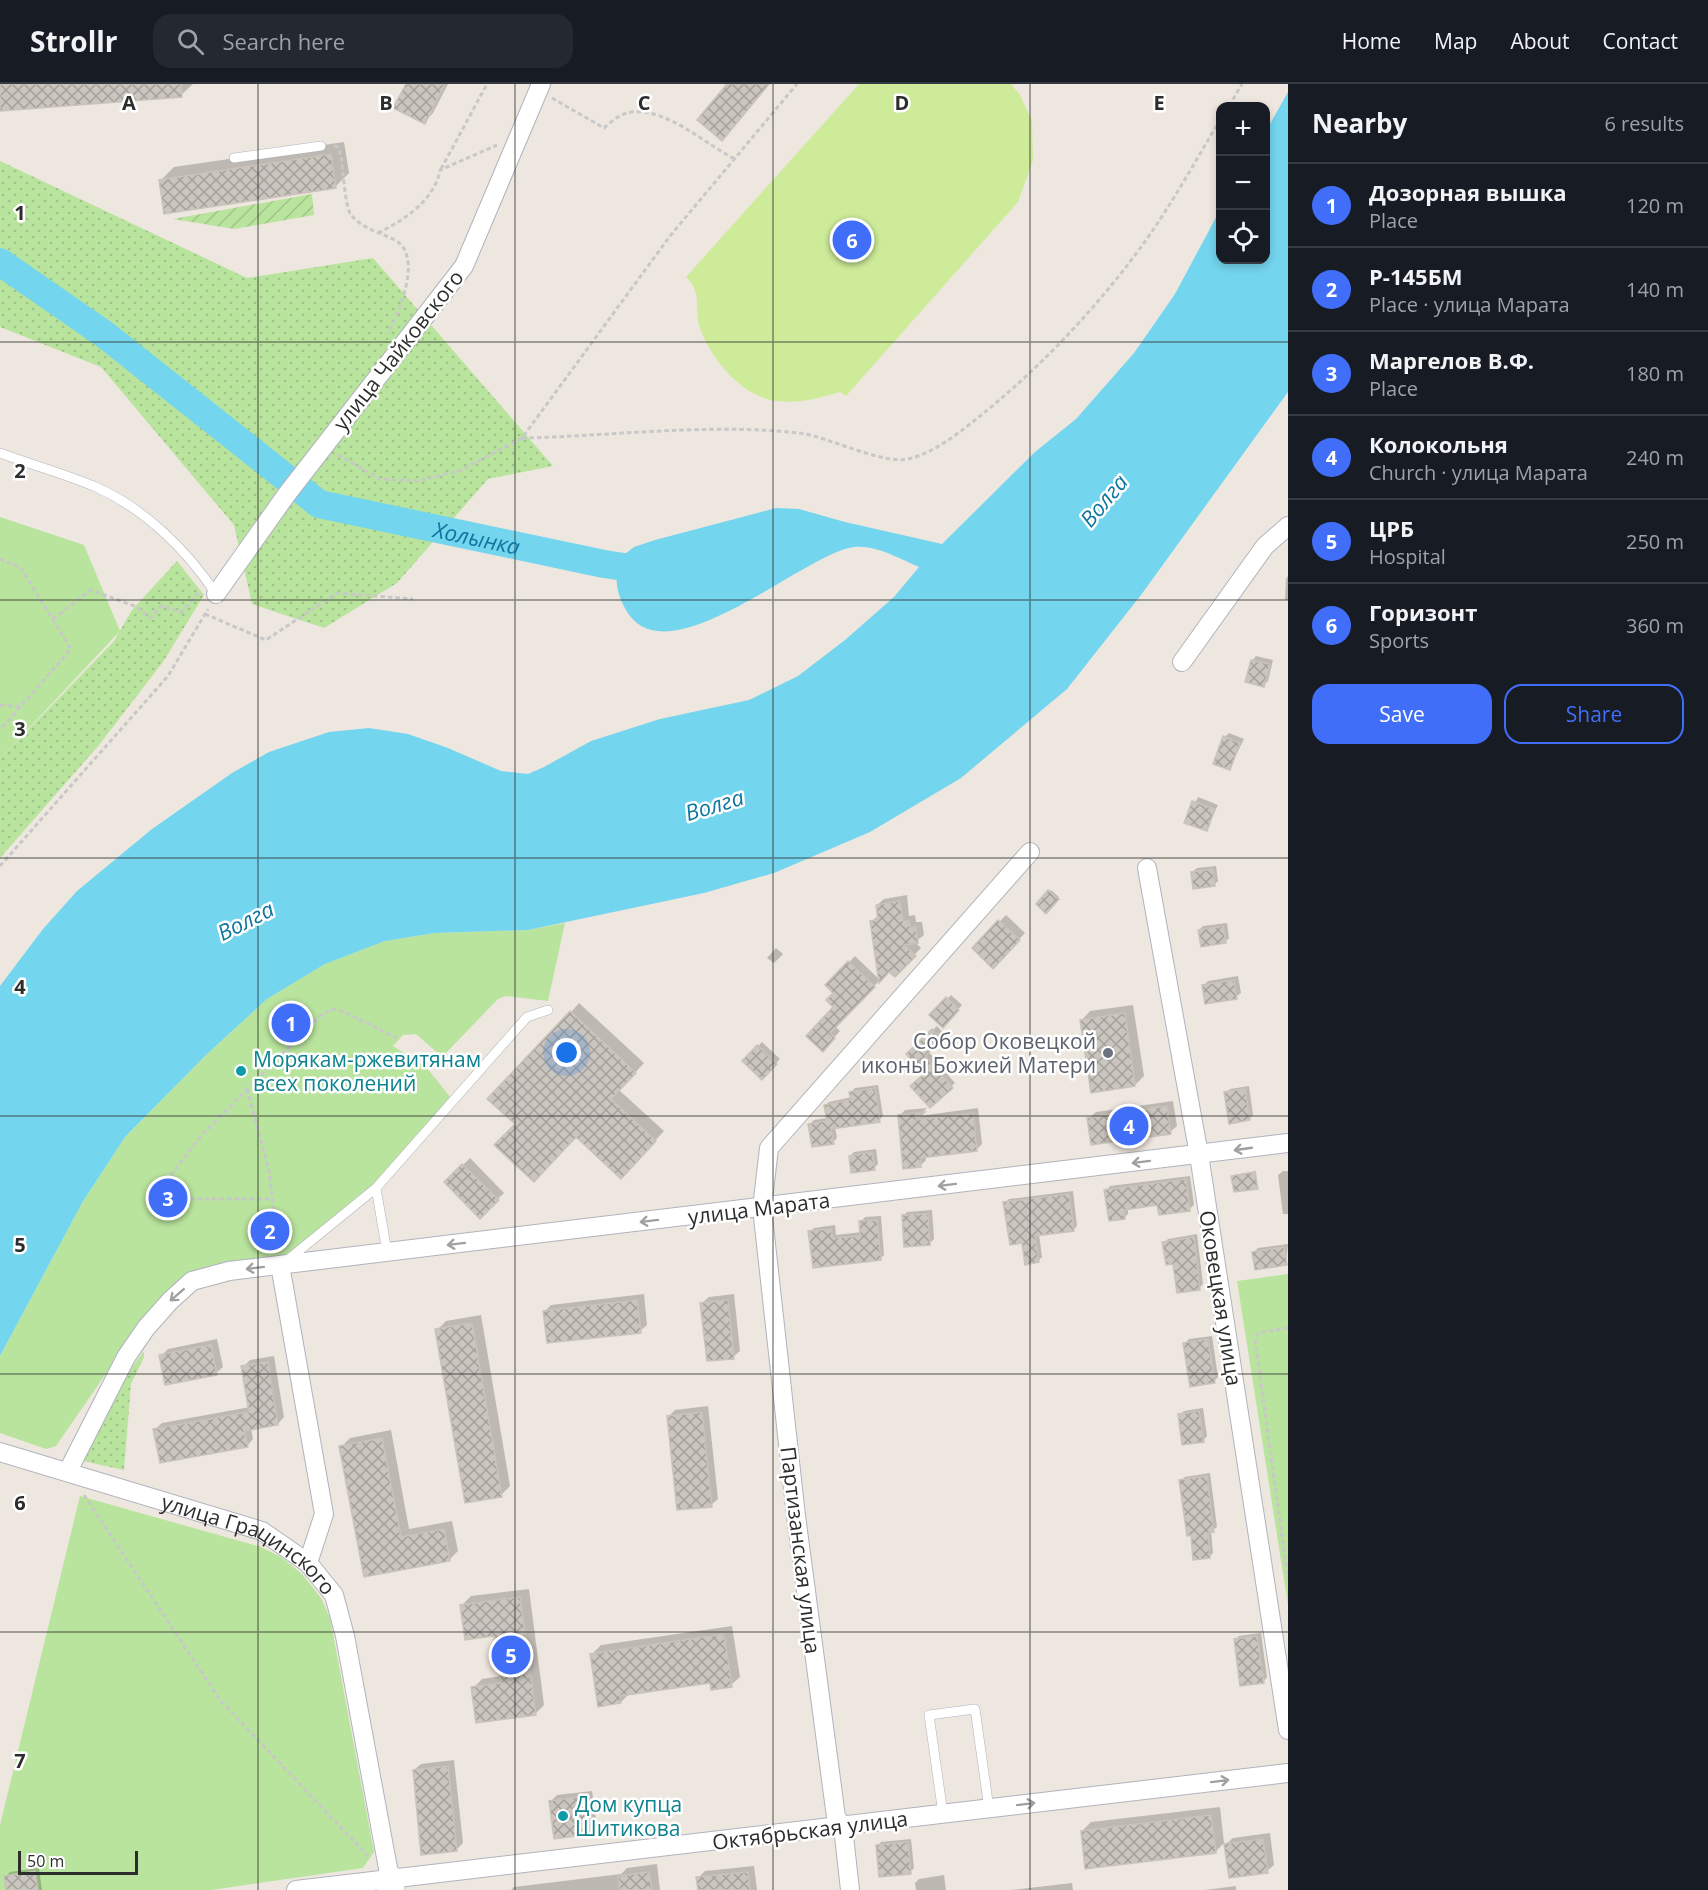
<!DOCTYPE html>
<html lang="en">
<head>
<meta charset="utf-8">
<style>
	:root { --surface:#171b24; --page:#242831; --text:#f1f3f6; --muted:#9ea1a6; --line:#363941; --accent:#416ef9 }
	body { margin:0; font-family:"Open Sans",sans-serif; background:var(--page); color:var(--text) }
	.controls { position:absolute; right:18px; top:18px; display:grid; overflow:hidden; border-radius:12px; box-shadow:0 3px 9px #0003 }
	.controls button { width:54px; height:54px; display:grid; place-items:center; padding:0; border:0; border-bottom:2px solid var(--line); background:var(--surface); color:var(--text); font:30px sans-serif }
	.scale { position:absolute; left:18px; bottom:15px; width:120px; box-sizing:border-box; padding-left:6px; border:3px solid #2d2d2d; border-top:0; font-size:16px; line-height:21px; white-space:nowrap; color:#2d2d2d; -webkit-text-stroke:4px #fff; paint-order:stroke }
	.you { position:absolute; left:567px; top:969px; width:21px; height:21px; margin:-15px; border:4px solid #fff; border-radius:50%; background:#1a73e8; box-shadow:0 0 0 9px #1a73e833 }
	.badge { display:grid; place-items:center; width:39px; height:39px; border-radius:50%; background:var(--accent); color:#fff; font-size:20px; font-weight:700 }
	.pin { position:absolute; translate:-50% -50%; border:3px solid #fff; box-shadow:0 2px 6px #0006 }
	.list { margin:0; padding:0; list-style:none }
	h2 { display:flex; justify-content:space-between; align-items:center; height:78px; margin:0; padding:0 24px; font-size:26px }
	h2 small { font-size:20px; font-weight:400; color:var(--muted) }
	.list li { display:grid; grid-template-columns:39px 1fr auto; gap:18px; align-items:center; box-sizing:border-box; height:84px; padding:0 24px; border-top:2px solid var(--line) }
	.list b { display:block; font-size:22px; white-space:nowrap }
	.list p { margin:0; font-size:20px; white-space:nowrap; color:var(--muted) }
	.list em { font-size:20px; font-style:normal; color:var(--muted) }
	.actions { display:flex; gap:12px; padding:18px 24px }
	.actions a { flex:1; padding:14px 0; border:2px solid var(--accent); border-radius:18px; text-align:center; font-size:21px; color:var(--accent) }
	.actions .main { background:var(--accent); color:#fff }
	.icon { flex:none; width:33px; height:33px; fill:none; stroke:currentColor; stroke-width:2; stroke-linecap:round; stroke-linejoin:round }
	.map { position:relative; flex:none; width:1288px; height:1806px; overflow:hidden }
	header { display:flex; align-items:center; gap:36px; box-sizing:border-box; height:84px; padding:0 30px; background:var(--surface); border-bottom:2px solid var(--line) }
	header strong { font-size:28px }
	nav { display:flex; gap:33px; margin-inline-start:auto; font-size:21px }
	.search { width:420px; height:54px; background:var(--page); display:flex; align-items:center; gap:15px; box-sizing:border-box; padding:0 21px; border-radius:18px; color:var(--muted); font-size:22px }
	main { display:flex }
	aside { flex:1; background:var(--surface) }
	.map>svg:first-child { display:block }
	.grass { fill:url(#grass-dots) }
	.park { fill:#b9e49d }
	.garden { fill:url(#garden-furrows) }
	.pitch { fill:#cdeb98 }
	.water { fill:#74d5ef }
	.shadow { fill:#0003 }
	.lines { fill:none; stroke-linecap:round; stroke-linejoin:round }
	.river { stroke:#74d5ef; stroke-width:28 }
	.building { fill:url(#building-cross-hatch); stroke:#cac3b9; stroke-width:1.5 }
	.lane-casing { stroke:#b0b3bd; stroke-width:10 }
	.street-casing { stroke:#b0b3bd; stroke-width:20 }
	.secondary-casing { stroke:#b0b3bd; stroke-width:28 }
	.path { stroke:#c8c8c8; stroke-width:3; stroke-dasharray:4.5 3; stroke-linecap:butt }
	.lane { stroke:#fff; stroke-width:9 }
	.street { stroke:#fff; stroke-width:18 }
	.secondary { stroke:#fff; stroke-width:27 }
	.oneway { stroke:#a0a0a0 }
	.grid { fill:none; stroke:#2d2d2d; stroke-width:1.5; stroke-opacity:0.55 }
	.worship-dot { fill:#6b7280; stroke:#fff; stroke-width:2 }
	.culture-dot { fill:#0f9aa8; stroke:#fff; stroke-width:2 }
	.labels { text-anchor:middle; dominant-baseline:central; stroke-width:5; stroke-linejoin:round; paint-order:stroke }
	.street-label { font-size:21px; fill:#2d2d2d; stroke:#fff }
	.worship-label { font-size:21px; fill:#5b616d; stroke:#fff; text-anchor:end }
	.culture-label { font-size:21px; fill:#0d838f; stroke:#fff; text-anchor:start }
	.water-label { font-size:22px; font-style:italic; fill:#0e769f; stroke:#fff }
	.grid-label { font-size:20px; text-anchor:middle; font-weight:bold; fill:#2d2d2d; stroke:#fff; stroke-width:5; stroke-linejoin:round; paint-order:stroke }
</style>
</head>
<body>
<header>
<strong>Strollr</strong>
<div class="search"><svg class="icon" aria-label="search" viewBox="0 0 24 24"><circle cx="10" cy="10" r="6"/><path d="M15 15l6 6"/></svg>Search here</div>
<nav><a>Home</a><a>Map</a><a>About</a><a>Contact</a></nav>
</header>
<main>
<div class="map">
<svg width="1288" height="1806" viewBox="0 0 1288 1806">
	<defs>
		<pattern id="grass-dots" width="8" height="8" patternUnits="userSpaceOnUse" patternTransform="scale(1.5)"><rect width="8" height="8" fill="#b9e49d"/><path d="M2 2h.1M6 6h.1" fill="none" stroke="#9fc488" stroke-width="1.8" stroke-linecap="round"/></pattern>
		<pattern id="garden-furrows" width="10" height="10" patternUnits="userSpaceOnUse" patternTransform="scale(1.5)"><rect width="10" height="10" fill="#b9e49d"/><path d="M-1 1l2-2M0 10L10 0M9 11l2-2" fill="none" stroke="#9fc488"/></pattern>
		<pattern id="building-cross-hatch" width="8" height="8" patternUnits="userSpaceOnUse" patternTransform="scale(1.5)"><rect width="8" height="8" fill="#cac5be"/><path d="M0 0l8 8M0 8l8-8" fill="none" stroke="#a4a09b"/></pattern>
	</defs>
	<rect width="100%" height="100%" fill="#eee7df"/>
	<path class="grass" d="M0,77l247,117 126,-20 180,208 -65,13 -91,104 -73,45 -72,-24 -18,-79 -133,-158 -101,-40z
		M177,477l27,34 -41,67 -64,83 -99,113v-99l114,-118 18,-31z
		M144,1267v6l-13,27 -7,86 -41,-9 37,-78z"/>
	<path class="park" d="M0,433l84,28 36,86 -120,128z
		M565,839l-17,78 -42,-5 -8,3 -56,58 -26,-23 -13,1 -10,11 34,22 24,30 -76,86 -87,71 -102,26 -32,23 -98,142 -10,3 -46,-16v-77l82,-153 43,-66 81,-82 61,-56 58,-35 60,-23 50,-8 93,-3z
		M1288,1190v331l-51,-324z
		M80,1412l181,51 20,10 21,17 19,24 9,20 44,234 -11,16 -152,22h-211v-65z"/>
	<path class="garden" d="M312,110l2,21 -80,14 -61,-10z"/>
	<path class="pitch" d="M859,0h152l9,11 12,26 1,39 -15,42 -172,194 -6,-4c-21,6 -42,12 -63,9 -35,-4 -66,-42 -77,-73 -6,-20 3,-35 -14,-51z"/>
	<path class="water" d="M1288,8v300l-147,203 -74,94 -106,89 -91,54 -96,41 -70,20 -176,37 -93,3 -50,8 -60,23 -58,35 -61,56 -81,82 -43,66 -82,153v-370l43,-57 34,-38 75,-62 80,-56 37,-21 60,-20 40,-4 39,6 40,14 53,23 27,3 16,-7 47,-26 69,-22 89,-19 49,-24 47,-36 49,-43 25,-30c-21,-9 -42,-22 -65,-20 -50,6 -188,134 -228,63 -10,-17 -12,-33 -6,-52l14,-11 21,-7 121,-32 23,1 46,13 97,22 93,-92 41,-33 58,-66 41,-59 45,-84v50h46v-129z"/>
	<path class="shadow" d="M0,0h193l-12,11 -181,15z
		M407,0h41l-15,29 -9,9z
		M344,58l5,31 -14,14 -174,-7 13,-13z
		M1288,492v24h-3l1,-21z
		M1256,572l17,4 -5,21 -4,4 -12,-24z
		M1229,649l15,6 -15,30 -4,-32z
		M1198,713l20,8 -12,25 -20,-8z
		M1216,782l2,15 -4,4 -22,-13 5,-4z
		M1051,806l8,7 -13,14 -8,-7z
		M907,811l2,21 6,-1 1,7h6l2,13 -9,7 6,6 -26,27 -24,-53 8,-7 -2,-10 7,-6z
		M1006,831l19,18 -32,34 -19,-19z
		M1227,839l2,15 -4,4 -26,-12 4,-4z
		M776,864l7,6 -9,9 -7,-5z
		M855,872l25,24 -45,46 5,5 -17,19 12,-43v-14l-8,-8z
		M1238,892l3,17 -5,4 -32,-12 4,-4z
		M951,911l11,10 -19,21 -11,-11z
		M579,919l65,60 -25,27 45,41 -34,37 -54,-33 -59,-11 54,-112z
		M1133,921l11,71 -9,9 -53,-65 8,-9z
		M937,942l8,9 -17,16 27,32 -25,23 -4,-33 -18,-19z
		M762,958l18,17 -18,19 -18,-17z
		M878,1001l5,31 -4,4 -44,7 2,11 -4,4 -23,-18 4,-4 14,-2 -3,-12 4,-4 23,-5 -1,-5 4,-4z
		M1249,1002l4,29 -4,4 -23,-26 4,-4z
		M1173,1017l4,25 -7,6 -81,-14 7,-6z
		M927,1024l-8,8 59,-8 4,36 -5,5 -52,7 1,4 -6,6 -21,-50 6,-6z
		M876,1065l2,15 -4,4 -24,-12 4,-4z
		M470,1074l34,35 -24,23 -34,-34z
		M1256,1087l1,16 -24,-11 1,-1z
		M1283,1087h5v43h-5l-5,-39z
		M1190,1092l4,29 -5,4 -30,-5 -31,4v6l-4,4 -18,-27 4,-5z
		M1073,1107l4,35 -4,4 -34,4 3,23 -4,4 -15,-19 -18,-39 4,-4z
		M932,1126l2,29 -4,4 -27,-27 4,-4z
		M881,1132l3,39 -4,4 -70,-27 4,-4 21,-3 1,10 26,-3 -1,-10 4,-5z
		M1197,1150l6,50 -4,4 -25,-26 -10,-19 4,-4z
		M1288,1160l-2,19 -32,-11 4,-4z
		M644,1210l3,31 -7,6 -95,-20 6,-6z
		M734,1210l6,57 -7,6 -31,-54 7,-6z
		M481,1231l29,171 -9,9 -64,-165 9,-9z
		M1212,1252l6,41 -4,4 -29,-38 4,-4z
		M217,1255l6,28 -7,6 -55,-17 7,-7z
		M274,1272l10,61 -6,7 -27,4 2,11 -6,7 -92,-17 7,-6 88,-16 -7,-40 7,-7z
		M708,1322l10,93 -7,6 -42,-89 6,-6z
		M1203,1324l4,28 -4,5 -23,-26 4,-4z
		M391,1346l18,99 43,-8 6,30 -9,9 -84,16 -24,-129 9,-9z
		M1210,1389l7,54 -6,4 2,22 -4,4 -17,-24 -11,-52 4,-4z
		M529,1505l15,116 -9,9 -62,-26 9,-9 19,-3 -5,-41 -34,-30 9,-9z
		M732,1542l8,51 -9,8 -20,-3 -82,12 -8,8 -29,-48 9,-9z
		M1261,1549l6,44 -4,5 -28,-42 4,-4z
		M454,1676l9,83 -7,7 -42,-80 7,-6z
		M592,1707l5,35 -6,7 -41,-31 7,-7z
		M1220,1723l4,36 -9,9 -133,-21 9,-9z
		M1270,1749l4,32 -7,6 -41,-27 7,-6z
		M911,1755l3,29 -4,4 -33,-26 4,-4z
		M657,1780l3,26h-149l3,-3 107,-13 6,-6z
		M754,1782l3,24h-58l-1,-12 7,-7z
		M39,1784l3,22h-34l-2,-14 4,-4z
		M944,1791l2,15h-30l-1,-7 4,-4z
		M1072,1799l1,7h-62z
		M1236,1802v4h-31z"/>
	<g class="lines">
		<path class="river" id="s1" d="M0,178l104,72 215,170 285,60 53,8"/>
	</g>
	<path class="building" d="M0,0h181l1,13 -182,14z
		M406,0h39l-20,40 -32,-16z
		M727,0h42l-47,57 -25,-21z
		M331,70l5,34 -172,26 -5,-34z
		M1251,576l19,4 -6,23 -19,-5z
		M1223,652l17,7 -10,27 -17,-6z
		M1192,717l23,8 -8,22 -23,-8z
		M1213,785l2,17 -22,3 -2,-17z
		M1048,806l11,9 -13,15 -10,-10z
		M900,817l3,20h6l1,7 6,-1 2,16 -14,2 12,11 -21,21 -6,-5 -10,11 -9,-62 8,-1 -2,-15z
		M998,836l22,20 -27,29 -21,-21z
		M1223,842l3,17 -25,4 -3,-17z
		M848,877l27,26 -45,46 5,5 -12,14 -17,-16 27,-29 -7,-7 7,-7 -8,-8z
		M1234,896l3,19 -32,5 -3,-19z
		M946,913l13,13 -16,18 -14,-13z
		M570,927l66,62 -25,26 45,42 -35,38 -45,-42 -42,45 -40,-37 21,-21 -28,-25z
		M1125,929l10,73 -44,7 -11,-73z
		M932,945l10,11 -17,16 28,32 -23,20 -20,-22 14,-12 -18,-20z
		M757,961l20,19 -15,16 -20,-19z
		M875,1004l5,34 -49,7 3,15 -22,3 -4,-23 19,-3 -3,-16 27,-5 -2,-8z
		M1245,1005l5,31 -21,4 -5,-32z
		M1167,1022l4,28 -80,11 -4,-27z
		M925,1028l-9,8 57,-7 4,38 -57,7 1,9 -18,2 -5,-54z
		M872,1068l3,18 -24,3 -2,-17z
		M462,1080l37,36 -19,19 -36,-37z
		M1255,1088l3,17 -24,3 -3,-16z
		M1186,1095l4,32 -31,4 -2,-10 -33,5 1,9 -16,2 -5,-31z
		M1069,1110l5,37 -39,5 4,26 -14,3 -3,-22 -12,2 -7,-43z
		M928,1130l2,31 -26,2 -2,-32z
		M877,1136l4,40 -68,8 -5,-37 23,-2 2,9 27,-2 -1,-15z
		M1194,1153l6,53 -23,3 -4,-29 -7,1 -4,-23z
		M1284,1163l3,18 -32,5 -3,-18z
		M637,1216l4,33 -94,10 -4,-32z
		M728,1216l6,59 -27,2 -7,-58z
		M472,1239l30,174 -37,6 -30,-174z
		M1208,1255l7,44 -25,4 -7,-44z
		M211,1261l6,30 -52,10 -6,-30z
		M268,1278l10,63 -34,6 4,16 -88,16 -7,-34 96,-17 -8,-46z
		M1199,1327l5,31 -22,3 -4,-31z
		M702,1328l10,95 -35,3 -10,-94z
		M382,1354l19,99 43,-8 6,32 -86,16 -25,-131z
		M1207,1392l7,56 -6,1 2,25 -17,2 -2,-25 -4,1 -8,-56z
		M520,1513l16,118 -60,8 -5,-36 30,-4 -7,-47 -29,4 -5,-35z
		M724,1550l8,53 -21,3 -1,-7 -90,13 1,7 -23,4 -8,-53z
		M1257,1552l7,47 -24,3 -6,-47z
		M448,1682l9,85 -36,4 -8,-85z
		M586,1712l5,38 -37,5 -5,-38z
		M1211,1731l5,38 -131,16 -4,-38z
		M1263,1755l5,34 -39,5 -5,-34z
		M908,1758l3,32 -32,3 -3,-32z
		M35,1787l3,19h-32l-2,-14z
		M649,1788l3,18h-32l-2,-14z
		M748,1788l2,18h-52l-2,-13z"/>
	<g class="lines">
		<g class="lane-casing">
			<path id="lane" d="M234,74l87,-12
				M0,369c32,12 66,21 96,34 49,22 91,63 120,107
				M376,1104l11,64
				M285,1178l91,-74 151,-171 21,-7
				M943,1730l-14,-99 46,-6 14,100"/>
		</g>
		<g class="street-casing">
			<g id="street">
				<path d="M216,510l71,-100 177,-228 77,-182"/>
				<path d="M1182,578l83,-116 23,-20"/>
				<path d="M1147,784l52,287 89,575"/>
				<path d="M280,1181l44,249 -16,49"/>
				<path id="s2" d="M0,1368l262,79 46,32 26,32 11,41 45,243"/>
				<path d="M68,1387l58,-114 20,-29 24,-27 22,-20 37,-10 1059,-128"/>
				<path d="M296,1806l992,-117"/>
				<path d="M850,1806l-7,-63 -7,-10 -40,-301 -34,-308 7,-60 261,-296"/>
			</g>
		</g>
		<g class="secondary-casing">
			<path id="secondary" d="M390,1795l1,11"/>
		</g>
		<path class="path" d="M552,14l52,30c8,-7 17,-15 28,-16 35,-4 73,32 103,47
			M1229,22l13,-22
			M334,62l4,1 3,9c2,12 4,51 10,59 12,14 28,17 44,25 29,16 3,74 -7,94
			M441,85l46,-85
			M378,149c25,-12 57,-33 62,-63l57,-25
			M522,354c92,-2 185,-15 277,-5 32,4 86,34 113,25 27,-8 52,-29 73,-46 60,-49 116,-109 161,-172 27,-38 50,-80 74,-120
			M338,371l42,24 39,2 42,-11 61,-32 148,-202 127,-152
			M0,475l21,9 50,81 -71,81
			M205,530l61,26 71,-47 76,6
			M53,535l38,-29 46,17 13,11 11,-12 21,6 17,-20
			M0,621l22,2
			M0,782l168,-190 40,-67
			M247,1005l22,82 9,77
			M152,1115l49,-63 119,-120 11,-7 11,2 57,28
			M152,1115h120
			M1288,1244l-30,5 -3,6 33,241
			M84,1411l136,205 148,156"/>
		<use href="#lane" class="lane"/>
		<use href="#street" class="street"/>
		<use href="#secondary" class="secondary"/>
	</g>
	<defs><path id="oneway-shaft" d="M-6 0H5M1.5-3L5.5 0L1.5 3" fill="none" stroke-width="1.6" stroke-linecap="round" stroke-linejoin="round" transform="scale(1.5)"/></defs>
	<g class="oneway">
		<use href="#oneway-shaft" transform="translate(1243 1065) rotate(172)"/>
		<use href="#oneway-shaft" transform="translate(1141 1078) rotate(173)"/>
		<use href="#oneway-shaft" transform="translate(947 1101) rotate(173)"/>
		<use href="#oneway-shaft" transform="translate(649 1137) rotate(173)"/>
		<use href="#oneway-shaft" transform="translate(456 1160) rotate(173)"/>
		<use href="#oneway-shaft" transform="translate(255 1184) rotate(173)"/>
		<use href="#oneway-shaft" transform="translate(177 1211) rotate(139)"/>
		<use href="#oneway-shaft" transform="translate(1220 1697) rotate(-7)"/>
		<use href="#oneway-shaft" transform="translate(1026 1720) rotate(-7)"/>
	</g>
	<path class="grid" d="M258,0v1806M515,0v1806M773,0v1806M1030,0v1806M0,258h1288M0,516h1288M0,774h1288M0,1032h1288M0,1290h1288M0,1548h1288"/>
	<circle class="worship-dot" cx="1108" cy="969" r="6"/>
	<g class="culture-dot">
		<circle cx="241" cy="987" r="6"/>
		<circle cx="563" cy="1732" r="6"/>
	</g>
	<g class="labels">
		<g class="street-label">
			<text transform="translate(398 266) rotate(-52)">улица Чайковского</text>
			<text transform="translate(759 1124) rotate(-7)">улица Марата</text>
			<text transform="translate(1221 1214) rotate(81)">Оковецкая улица</text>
			<text stroke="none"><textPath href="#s2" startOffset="268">улица Грацинского</textPath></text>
			<text transform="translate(801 1466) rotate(83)">Партизанская улица</text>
			<text transform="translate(810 1746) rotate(-7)">Октябрьская улица</text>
		</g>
		<g class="worship-label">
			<text x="1096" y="957">Собор Оковецкой<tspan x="1096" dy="24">иконы Божией Матери</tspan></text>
		</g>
		<g class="culture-label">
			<text x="253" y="975">Морякам-ржевитянам<tspan x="253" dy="24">всех поколений</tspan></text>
			<text x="575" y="1720">Дом купца<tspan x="575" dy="24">Шитикова</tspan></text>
		</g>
		<g class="water-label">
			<text transform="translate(1103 416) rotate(-50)">Волга</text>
			<text stroke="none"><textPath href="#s1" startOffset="562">Холынка</textPath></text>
			<text transform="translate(714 720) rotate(-17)">Волга</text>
			<text transform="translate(245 836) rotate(-27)">Волга</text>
		</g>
	</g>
	<g class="grid-label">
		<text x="129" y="26">A</text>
		<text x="386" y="26">B</text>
		<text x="644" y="26">C</text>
		<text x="902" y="26">D</text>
		<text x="1159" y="26">E</text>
		<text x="20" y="136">1</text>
		<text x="20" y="394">2</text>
		<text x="20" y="652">3</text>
		<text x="20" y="910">4</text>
		<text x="20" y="1168">5</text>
		<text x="20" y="1426">6</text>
		<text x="20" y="1684">7</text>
	</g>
</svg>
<div class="controls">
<button>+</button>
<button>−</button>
<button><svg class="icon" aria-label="locate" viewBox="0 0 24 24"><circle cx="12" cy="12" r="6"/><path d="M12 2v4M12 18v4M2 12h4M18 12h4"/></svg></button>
</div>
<div class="scale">50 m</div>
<div class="you"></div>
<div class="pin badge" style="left:291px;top:939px">1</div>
<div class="pin badge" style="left:270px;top:1147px">2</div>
<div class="pin badge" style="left:168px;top:1114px">3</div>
<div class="pin badge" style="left:1129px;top:1042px">4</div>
<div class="pin badge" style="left:511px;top:1571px">5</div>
<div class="pin badge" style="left:852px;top:156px">6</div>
</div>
<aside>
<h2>Nearby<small>6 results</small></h2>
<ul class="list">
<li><span class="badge">1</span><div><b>Дозорная вышка</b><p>Place</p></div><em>120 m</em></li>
<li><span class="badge">2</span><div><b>Р-145БМ</b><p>Place · улица Марата</p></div><em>140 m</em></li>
<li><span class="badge">3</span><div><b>Маргелов В.Ф.</b><p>Place</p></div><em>180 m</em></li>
<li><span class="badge">4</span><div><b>Колокольня</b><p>Church · улица Марата</p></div><em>240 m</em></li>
<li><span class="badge">5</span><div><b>ЦРБ</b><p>Hospital</p></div><em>250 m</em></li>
<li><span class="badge">6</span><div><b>Горизонт</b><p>Sports</p></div><em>360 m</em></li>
</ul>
<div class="actions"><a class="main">Save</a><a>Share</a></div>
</aside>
</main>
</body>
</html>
